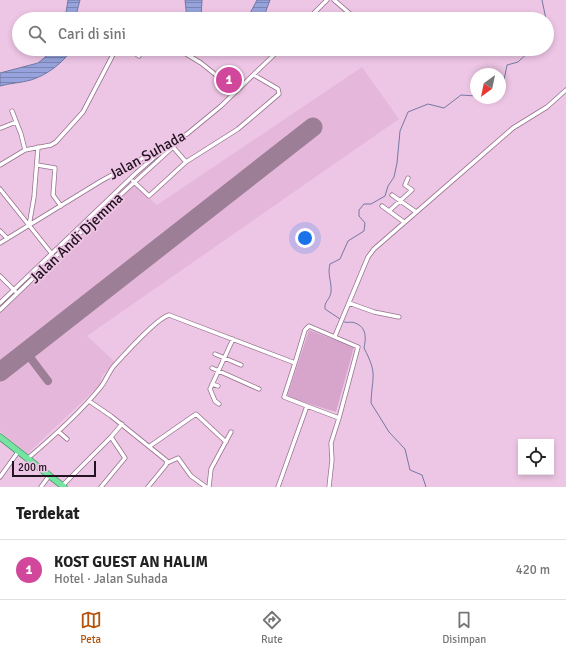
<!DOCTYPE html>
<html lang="id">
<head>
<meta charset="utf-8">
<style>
	:root { --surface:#fff; --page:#f6f6f6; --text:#222; --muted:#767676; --line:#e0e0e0; --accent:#b45309 }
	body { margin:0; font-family:Signika,sans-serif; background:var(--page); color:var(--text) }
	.controls { position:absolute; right:12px; bottom:12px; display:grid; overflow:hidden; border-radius:0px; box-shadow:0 2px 6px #0003 }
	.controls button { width:36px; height:36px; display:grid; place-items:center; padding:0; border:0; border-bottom:1px solid var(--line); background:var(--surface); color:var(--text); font:20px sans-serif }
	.compass { position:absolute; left:470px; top:68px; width:36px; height:36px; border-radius:50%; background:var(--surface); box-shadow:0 2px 6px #0003; rotate:213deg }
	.scale { position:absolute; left:12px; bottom:10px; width:84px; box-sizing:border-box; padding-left:4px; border:2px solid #21131f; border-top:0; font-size:11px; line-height:14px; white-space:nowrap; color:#21131f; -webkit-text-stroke:3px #eec6e5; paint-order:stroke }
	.you { position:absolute; left:305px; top:238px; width:14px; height:14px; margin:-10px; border:3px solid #fff; border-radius:50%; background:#1a73e8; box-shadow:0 0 0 6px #1a73e833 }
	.badge { display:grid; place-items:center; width:26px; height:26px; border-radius:50%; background:var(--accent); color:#fff; font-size:13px; font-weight:700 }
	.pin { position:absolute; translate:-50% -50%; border:2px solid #fff; box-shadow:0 1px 4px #0006 }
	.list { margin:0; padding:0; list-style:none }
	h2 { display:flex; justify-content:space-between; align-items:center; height:52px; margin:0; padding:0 16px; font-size:17px }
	h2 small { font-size:13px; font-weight:400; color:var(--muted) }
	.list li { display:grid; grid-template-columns:26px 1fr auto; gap:12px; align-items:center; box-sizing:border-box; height:60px; padding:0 16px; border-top:1px solid var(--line) }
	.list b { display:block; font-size:15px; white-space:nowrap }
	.list p { margin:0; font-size:13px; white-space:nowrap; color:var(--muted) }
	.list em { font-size:13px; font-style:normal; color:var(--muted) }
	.icon { flex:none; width:22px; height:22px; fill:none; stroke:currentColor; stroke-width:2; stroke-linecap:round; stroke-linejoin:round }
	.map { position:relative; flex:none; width:566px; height:487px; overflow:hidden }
	.search { position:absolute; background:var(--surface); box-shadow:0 2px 6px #0003; left:12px; right:12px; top:12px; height:44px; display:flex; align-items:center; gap:10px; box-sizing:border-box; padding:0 14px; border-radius:22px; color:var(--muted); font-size:15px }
	.sheet { height:112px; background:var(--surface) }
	nav { display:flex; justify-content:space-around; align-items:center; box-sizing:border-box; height:56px; border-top:1px solid var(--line); background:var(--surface); font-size:11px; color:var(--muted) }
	nav a { display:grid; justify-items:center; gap:2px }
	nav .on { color:var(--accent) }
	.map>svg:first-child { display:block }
	.built { fill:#e5b7da }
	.pitch { fill:#d7a5cc }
	.water { fill:url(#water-rules); stroke:#7378a3 }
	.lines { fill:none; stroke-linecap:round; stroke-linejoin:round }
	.stream { stroke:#7378a3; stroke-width:1 }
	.taxiway { stroke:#9c7e96; stroke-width:8 }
	.runway { stroke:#9c7e96; stroke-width:19 }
	.minor-casing { stroke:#96728e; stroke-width:5 }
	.trunk-casing { stroke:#429666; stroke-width:7 }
	.minor { stroke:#fff; stroke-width:3.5 }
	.trunk { stroke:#76e3a3; stroke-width:5.5 }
	.labels { text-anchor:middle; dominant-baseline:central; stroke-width:3.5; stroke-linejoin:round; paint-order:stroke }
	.street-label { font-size:15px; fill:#21131f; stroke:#eec6e5 }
</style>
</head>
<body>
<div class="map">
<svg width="566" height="487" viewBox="0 0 566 487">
	<defs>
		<pattern id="water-rules" width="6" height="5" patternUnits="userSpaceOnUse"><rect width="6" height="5" fill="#96a3dc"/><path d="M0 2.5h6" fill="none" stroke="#7a84b2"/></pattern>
	</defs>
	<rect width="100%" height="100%" fill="#eec6e5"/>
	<path class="built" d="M362,67l37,52 -312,217 28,26 -13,14 -2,9 -73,69 -27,-23v-119l134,-128 23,21z"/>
	<path class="pitch" d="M309,330l45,17 -18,65 -49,-15z"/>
	<path class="water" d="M68,0h12l-5,19h-10z
		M185,0h17l-1,19h-14z
		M257,0h13l-7,19h-16z
		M55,49h17c-9,14 -25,26 -41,31 -10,3 -21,3 -31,6v-13l38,-10z"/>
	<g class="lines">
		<path class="stream" d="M542,0l4,19
			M500,82l4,-2 3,-15 11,-3 14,-13
			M340,319l-15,-10c-1,-8 5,-9 6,-17 1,-10 -4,-18 -1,-28l10,-5 8,-18 16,-10 1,-8 -6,-7v-6l5,-6h7l14,-8 3,-10 6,-9 3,-14 3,-32 8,-19 20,-8 16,4 17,-13 15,1
			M342,321c5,3 9,0 13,2 12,4 11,16 9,25 14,27 8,27 7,55l18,29 16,17 5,21 12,5 4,12"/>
		<path class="taxiway" d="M26,352l22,29"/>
		<path class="runway" d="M0,372l313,-245"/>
		<g class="minor-casing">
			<path id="minor" d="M334,0l22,19
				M308,19l19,-19
				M129,49l10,7
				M178,49l23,14 35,28
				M12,111l9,23 4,16
				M1,128l15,-6
				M173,147l13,15
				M0,165l25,-15 26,-5 5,-3 27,-30 33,-63
				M37,165l18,3 -2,27 8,11
				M133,181l16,15 37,-34 52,-33 41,-35 -1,-5 -24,-14
				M0,189l52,65
				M392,195l24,17
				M382,206l22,16
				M389,211l23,-21 -7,-5 3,-7
				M29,226l5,-29 4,-50
				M0,231l7,7
				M0,243l101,-62 86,-47 34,-28 59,-57
				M0,276l15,15
				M0,303l136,-130 29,-25
				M349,303l25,9 25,5
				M0,310l105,-101 79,-72
				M335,336l33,-79 6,-8 139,-121 34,-21 19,-17
				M215,354l26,11
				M295,363l10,-33 4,-4 49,21 -19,71 -32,-12
				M212,368l47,21
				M212,384l6,2
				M89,401l22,15 56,45 -1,4 -18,22
				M219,404l-4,-3 -5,-12 23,-50
				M59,432l8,7
				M150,446l46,-32 30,28
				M27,459c26,-22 52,-45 73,-71 5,-6 8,-14 13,-21 9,-10 44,-49 56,-52l126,48 -11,34 23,9 -29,81
				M167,463l11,-5 13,18 15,11
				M0,477l18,-25
				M62,486l49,-49 11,-13
				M41,487l8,-11
				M101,487l24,-29 -14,-21
				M209,487l2,-18 20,-37
				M329,487l3,-27 -1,-17 8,-25"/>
		</g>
		<g class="trunk-casing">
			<path id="trunk" d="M0,437l64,50"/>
		</g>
		<use href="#minor" class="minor"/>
		<use href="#trunk" class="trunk"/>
	</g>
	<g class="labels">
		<g class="street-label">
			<text transform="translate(147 155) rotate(-29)">Jalan Suhada</text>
			<text transform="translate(76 238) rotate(-44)">Jalan Andi Djemma</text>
		</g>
	</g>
</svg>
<div class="controls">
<button><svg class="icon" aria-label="locate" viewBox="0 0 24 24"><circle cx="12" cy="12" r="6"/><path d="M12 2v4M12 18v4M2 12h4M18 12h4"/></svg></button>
</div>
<svg class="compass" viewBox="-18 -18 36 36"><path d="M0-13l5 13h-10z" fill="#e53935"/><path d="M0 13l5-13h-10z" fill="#767676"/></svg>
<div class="scale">200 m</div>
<div class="you"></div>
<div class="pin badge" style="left:229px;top:80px;background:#d1479c">1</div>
<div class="search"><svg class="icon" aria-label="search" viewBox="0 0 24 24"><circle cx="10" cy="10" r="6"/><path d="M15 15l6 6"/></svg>Cari di sini</div>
</div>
<section class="sheet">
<h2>Terdekat<small></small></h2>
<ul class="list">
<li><span class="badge" style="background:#d1479c">1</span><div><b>KOST GUEST AN HALIM</b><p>Hotel · Jalan Suhada</p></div><em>420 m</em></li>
</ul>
</section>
<nav>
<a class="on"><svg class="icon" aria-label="map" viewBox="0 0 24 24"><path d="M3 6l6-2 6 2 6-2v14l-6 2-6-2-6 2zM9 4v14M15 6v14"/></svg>Peta</a>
<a><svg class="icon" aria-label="directions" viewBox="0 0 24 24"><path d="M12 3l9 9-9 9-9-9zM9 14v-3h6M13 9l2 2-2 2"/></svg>Rute</a>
<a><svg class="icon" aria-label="saved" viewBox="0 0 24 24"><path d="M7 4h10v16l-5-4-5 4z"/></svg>Disimpan</a>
</nav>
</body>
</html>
